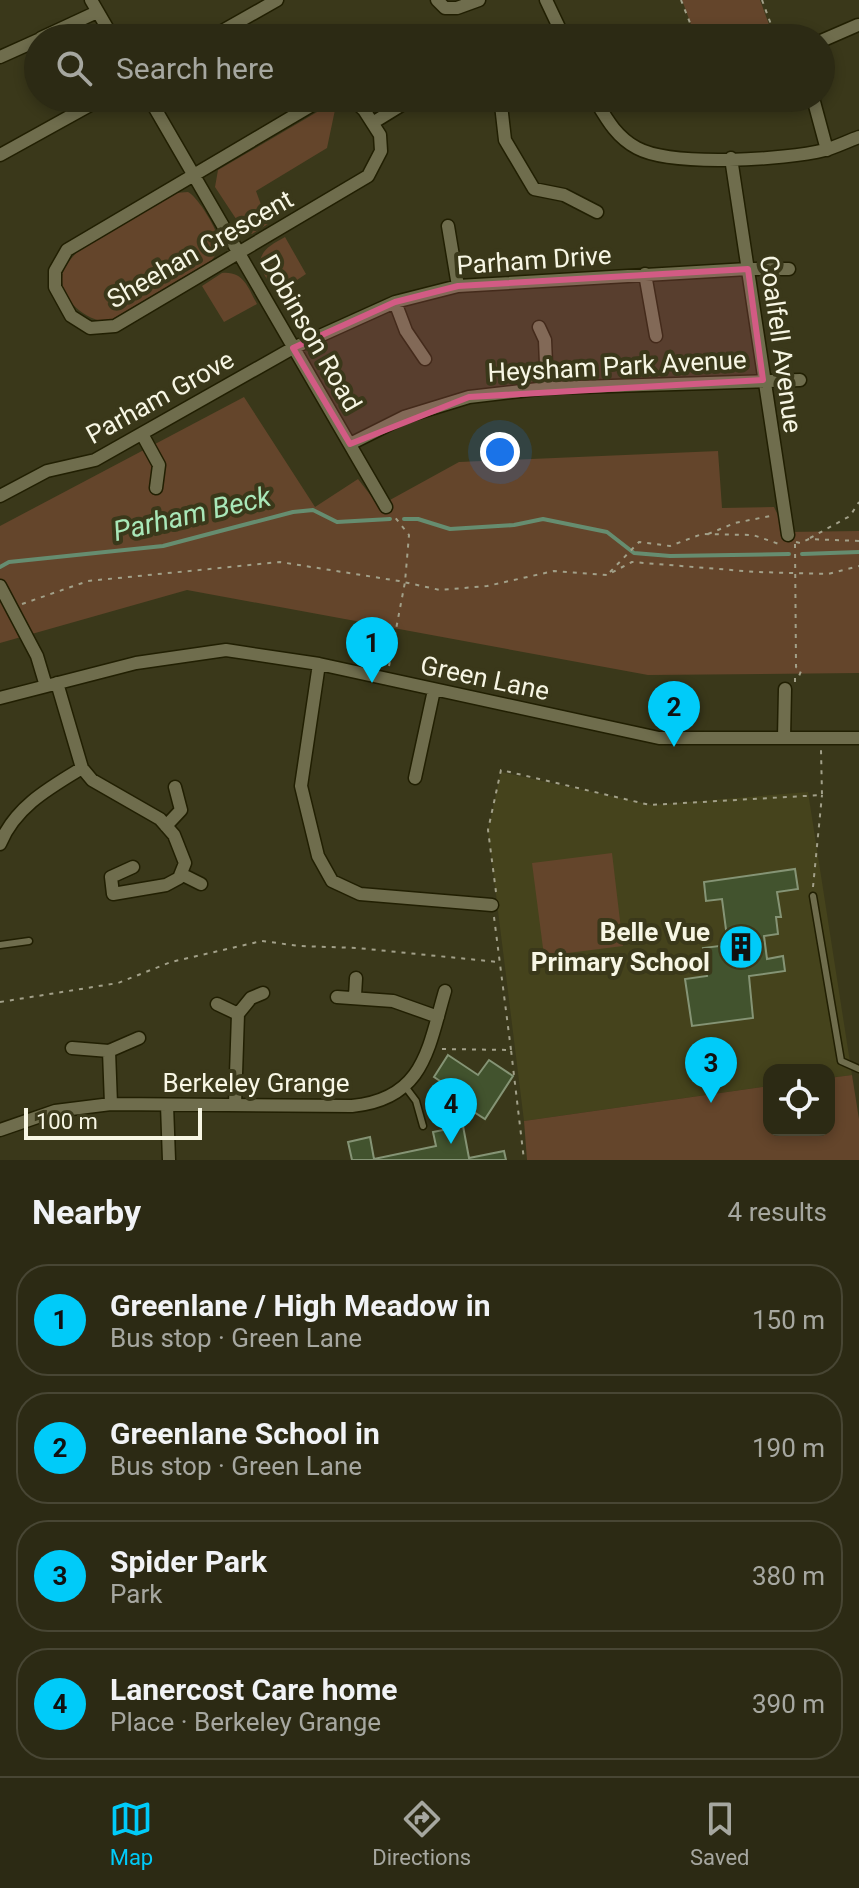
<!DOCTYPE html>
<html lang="en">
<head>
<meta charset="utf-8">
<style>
	:root { --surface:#2c2a14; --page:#383622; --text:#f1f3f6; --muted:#a6a7a0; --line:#484634; --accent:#00cbf9 }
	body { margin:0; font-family:Roboto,sans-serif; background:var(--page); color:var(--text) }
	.controls { position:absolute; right:24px; bottom:24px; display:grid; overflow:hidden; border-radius:16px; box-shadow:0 4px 12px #0003 }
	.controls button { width:72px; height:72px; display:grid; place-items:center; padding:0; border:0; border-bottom:2px solid var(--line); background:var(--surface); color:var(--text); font:40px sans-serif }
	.scale { position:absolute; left:24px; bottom:20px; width:178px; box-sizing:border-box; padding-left:8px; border:4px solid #f7f6e4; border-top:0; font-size:22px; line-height:28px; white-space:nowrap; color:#f7f6e4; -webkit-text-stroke:6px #3a381a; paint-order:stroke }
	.you { position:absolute; left:500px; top:452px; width:28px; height:28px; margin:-20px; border:6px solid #fff; border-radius:50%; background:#1a73e8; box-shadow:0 0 0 12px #1a73e833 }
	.badge { display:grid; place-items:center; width:52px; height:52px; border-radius:50%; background:var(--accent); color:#111; font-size:26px; font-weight:700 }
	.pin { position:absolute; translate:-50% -66px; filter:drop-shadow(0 2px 4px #0008) }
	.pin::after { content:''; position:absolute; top:42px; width:28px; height:24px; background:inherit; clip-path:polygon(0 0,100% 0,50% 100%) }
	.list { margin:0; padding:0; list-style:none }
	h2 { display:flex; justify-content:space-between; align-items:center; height:104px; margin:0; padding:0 32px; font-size:34px }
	h2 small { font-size:26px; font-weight:400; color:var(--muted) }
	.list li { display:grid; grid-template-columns:52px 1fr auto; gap:24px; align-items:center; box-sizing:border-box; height:112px; margin:0 16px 16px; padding:0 16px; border:2px solid var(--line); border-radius:32px }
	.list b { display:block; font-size:30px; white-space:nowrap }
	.list p { margin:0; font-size:26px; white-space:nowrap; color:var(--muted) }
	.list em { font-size:26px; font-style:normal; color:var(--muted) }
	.icon { flex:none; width:44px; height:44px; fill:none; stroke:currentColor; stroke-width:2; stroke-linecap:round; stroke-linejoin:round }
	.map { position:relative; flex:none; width:859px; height:1160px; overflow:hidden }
	.search { position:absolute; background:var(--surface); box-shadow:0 4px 12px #0003; left:24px; right:24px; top:24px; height:88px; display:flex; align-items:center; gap:20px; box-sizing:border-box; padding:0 28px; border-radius:44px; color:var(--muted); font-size:30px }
	.sheet { height:616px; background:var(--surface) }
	nav { display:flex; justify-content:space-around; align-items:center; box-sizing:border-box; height:112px; border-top:2px solid var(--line); background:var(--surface); font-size:22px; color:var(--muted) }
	nav a { display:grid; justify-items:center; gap:4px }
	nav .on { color:var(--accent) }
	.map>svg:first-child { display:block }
	.built { fill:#45431c }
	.green { fill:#64452b }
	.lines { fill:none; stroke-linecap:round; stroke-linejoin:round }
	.stream { stroke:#668d70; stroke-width:4 }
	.building { fill:#42532e; stroke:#859475; stroke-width:2 }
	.lane-casing { stroke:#211f02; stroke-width:9 }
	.street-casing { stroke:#211f02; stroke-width:15 }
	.path { stroke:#a2a089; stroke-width:2; stroke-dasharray:4 6; stroke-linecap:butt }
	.lane { stroke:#6f6d4d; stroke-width:6 }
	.street { stroke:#6f6d4d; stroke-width:12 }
	.marked { fill:#d25b84; fill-opacity:0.2; stroke:#d25b84; stroke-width:6; stroke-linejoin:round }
	.labels { text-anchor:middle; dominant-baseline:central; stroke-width:8; stroke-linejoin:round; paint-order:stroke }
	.street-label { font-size:26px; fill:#f7f6e4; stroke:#3a381a }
	.poi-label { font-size:26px; font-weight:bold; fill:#f7f6e4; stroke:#3a381a; text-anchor:end }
	.water-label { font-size:28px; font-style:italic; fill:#a8e7b8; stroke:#3a381a }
</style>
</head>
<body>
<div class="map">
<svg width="859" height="1160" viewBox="0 0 859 1160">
	<rect width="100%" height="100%" fill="#3a381a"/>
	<path class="built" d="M501,772l151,33 156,-13 44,283 -23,3v-8h-60v16l-245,35 -36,-291z"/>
	<path class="green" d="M682,0h78l14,38h-78z
		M329,105h7l-9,43 -71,43 12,33 -16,10h-6l-31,-47 3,-17z
		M188,192c10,5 30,38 31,50 1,7 -3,12 -7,18l-103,61c-21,2 -47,-20 -47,-42 0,-11 8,-19 15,-27l98,-59z
		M285,237l21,37 -30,20 -17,-28c2,-17 12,-21 26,-29z
		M222,273c22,-2 26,15 35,31l-33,18 -22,-36z
		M244,397l71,110 43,-28 21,27 80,-44 259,-11 4,57 52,-1 12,25 73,-1v142l-211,2 -461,-85 -187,53v-117z
		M612,853l11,93 -79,10 -12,-93z
		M852,1075l7,44v41h-332l-3,-39 245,-35v44h60v-52z"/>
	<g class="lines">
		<path class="stream" d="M404,519h14l32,10 64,-4 29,-6 64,13 27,21 36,3 119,-2
			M802,554l57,-2
			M0,567l9,-5 154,-16 130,-34 20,-2 24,12 53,-3"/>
	</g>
	<path class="building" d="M795,869l3,20 -21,3 4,25h-5l2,17 -14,2 3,23 16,-3 2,15 -36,5 4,42 -61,8 -7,-47 22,-3 -4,-28 25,-3 -6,-46 -16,2 -2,-19z
		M448,1055l30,20 11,-15 24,16 -28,43 -22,-14 9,-13 -8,-4 -4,6 -26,-17z
		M463,1126l6,32 35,-7 2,9h-154l-4,-18 22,-5 4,22 62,-13 -3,-14z"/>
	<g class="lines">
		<g class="lane-casing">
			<path id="lane" d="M813,896l28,165 18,8
				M0,945l29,-4
				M404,1085l12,16 7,25"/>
		</g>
		<g class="street-casing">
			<path id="street" d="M91,0l22,38
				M437,0l8,8h12l22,-8
				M546,0l18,38
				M41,38l56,-26
				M210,38l67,-38
				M821,41l37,-16
				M0,57l38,-17
				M149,98l237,409
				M324,98l-257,152 -12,21v16l16,29 19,12 25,-2 253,-150 13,-25 -1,-16 -16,-25 -10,-9 -21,-3
				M482,98l19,7 4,35 29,49 30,6 33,17
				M594,98c12,20 22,39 43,50 35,19 148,12 188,2 11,-3 23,-9 34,-13
				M813,98l14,52
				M501,105l24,-7
				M374,122l39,-24
				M0,155l103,-57
				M731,158l57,377
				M448,226l10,60
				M645,274l11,62
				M395,302l11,29 19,28
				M539,327l6,13 2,48
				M142,434l17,31 -3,23
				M350,444l54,-27 65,-20 78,-9 253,-8
				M0,496l47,-25 48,-11 198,-112 102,-46 63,-16 290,-17h41
				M0,586l37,70 9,30
				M319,664l-18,122 17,70 14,25 28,13 132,11
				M57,683l25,85 10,12 68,39 14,16 11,28 -6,15 -13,7 -53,9 -2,-17 22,-10
				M0,698l136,-35 90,-13 93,14 340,74h200
				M784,738l1,-49
				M415,778l19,-88
				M166,826l15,-16 -6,-23
				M0,844c15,-37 49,-56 82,-76
				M181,874l20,10
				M355,996l1,-18
				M337,997l56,4 45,16
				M217,1004l21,10
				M72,1048l37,3 30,-13
				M109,1051l2,53
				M235,1104l3,-90 13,-16 12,-5
				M167,1105l2,55
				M0,1130l55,-19 56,-7 241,2c72,-7 76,-57 93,-115"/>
		</g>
		<path class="path" d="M681,0l15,38
			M762,0l14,38
			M708,534l27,-11 40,-8
			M810,538l40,-22 9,-14
			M796,542l4,1 9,-4 50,2
			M795,544l1,123 5,4 -2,5 -4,1v5
			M610,572l29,-30 31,4 32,-12 51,1 26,9
			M22,604l66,-23 192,-19 119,19 41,9 47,-4 67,-15 53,4 25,-13 124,10 72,2 31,-8
			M389,666l16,-84 4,-47 -15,-19
			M813,887l9,-92
			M496,892l-8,-62 13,-60 149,35 172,-10 -1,-45
			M494,917l17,133
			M0,1002l118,-19 53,-21 91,-21 38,5 57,2 141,14
			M442,1049l69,1 13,110"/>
		<use href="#lane" class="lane"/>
		<use href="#street" class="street"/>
	</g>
	<path class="marked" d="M748,269l15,111 -294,17 -119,47 -57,-96 102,-46 63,-16z"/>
	<defs>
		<g id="building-disc" transform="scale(2.3)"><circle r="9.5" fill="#00cbf9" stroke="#3a381a"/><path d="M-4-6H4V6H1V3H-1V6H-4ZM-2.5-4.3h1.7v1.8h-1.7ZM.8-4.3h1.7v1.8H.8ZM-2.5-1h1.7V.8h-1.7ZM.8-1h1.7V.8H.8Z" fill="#111"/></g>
	</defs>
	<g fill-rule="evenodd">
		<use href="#building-disc" x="741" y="947"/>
	</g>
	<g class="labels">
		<g class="street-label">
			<text transform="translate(200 249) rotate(-30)">Sheehan Crescent</text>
			<text transform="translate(534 260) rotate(-4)">Parham Drive</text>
			<text transform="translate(311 333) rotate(60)">Dobinson Road</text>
			<text transform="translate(781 344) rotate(82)">Coalfell Avenue</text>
			<text transform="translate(617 366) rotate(-3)">Heysham Park Avenue</text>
			<text transform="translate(160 397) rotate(-29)">Parham Grove</text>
			<text transform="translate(485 678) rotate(12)">Green Lane</text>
			<text x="256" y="1083">Berkeley Grange</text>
		</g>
		<g class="poi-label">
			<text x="710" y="932">Belle Vue<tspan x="710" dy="30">Primary School</tspan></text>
		</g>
		<g class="water-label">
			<text transform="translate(192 514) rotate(-13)">Parham Beck</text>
		</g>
	</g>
</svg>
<div class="controls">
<button><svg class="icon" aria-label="locate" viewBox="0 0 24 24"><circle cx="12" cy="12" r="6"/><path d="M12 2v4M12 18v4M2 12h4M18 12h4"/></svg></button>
</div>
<div class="scale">100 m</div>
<div class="you"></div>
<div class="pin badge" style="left:372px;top:683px">1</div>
<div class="pin badge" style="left:674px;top:747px">2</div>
<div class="pin badge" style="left:711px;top:1103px">3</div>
<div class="pin badge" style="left:451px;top:1144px">4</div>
<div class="search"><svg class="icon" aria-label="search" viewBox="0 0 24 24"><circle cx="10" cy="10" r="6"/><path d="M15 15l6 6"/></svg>Search here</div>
</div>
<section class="sheet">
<h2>Nearby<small>4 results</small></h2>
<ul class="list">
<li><span class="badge">1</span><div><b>Greenlane / High Meadow in</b><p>Bus stop · Green Lane</p></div><em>150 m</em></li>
<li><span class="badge">2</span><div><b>Greenlane School in</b><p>Bus stop · Green Lane</p></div><em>190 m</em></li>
<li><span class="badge">3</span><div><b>Spider Park</b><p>Park</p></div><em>380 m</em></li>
<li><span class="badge">4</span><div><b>Lanercost Care home</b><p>Place · Berkeley Grange</p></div><em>390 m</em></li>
</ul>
</section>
<nav>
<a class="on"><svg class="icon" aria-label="map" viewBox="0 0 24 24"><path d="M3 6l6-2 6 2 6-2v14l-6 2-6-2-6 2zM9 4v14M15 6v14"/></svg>Map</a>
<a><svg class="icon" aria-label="directions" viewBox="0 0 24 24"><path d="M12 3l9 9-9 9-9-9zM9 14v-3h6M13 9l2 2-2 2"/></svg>Directions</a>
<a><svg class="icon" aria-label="saved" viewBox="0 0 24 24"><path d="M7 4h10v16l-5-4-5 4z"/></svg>Saved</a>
</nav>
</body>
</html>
